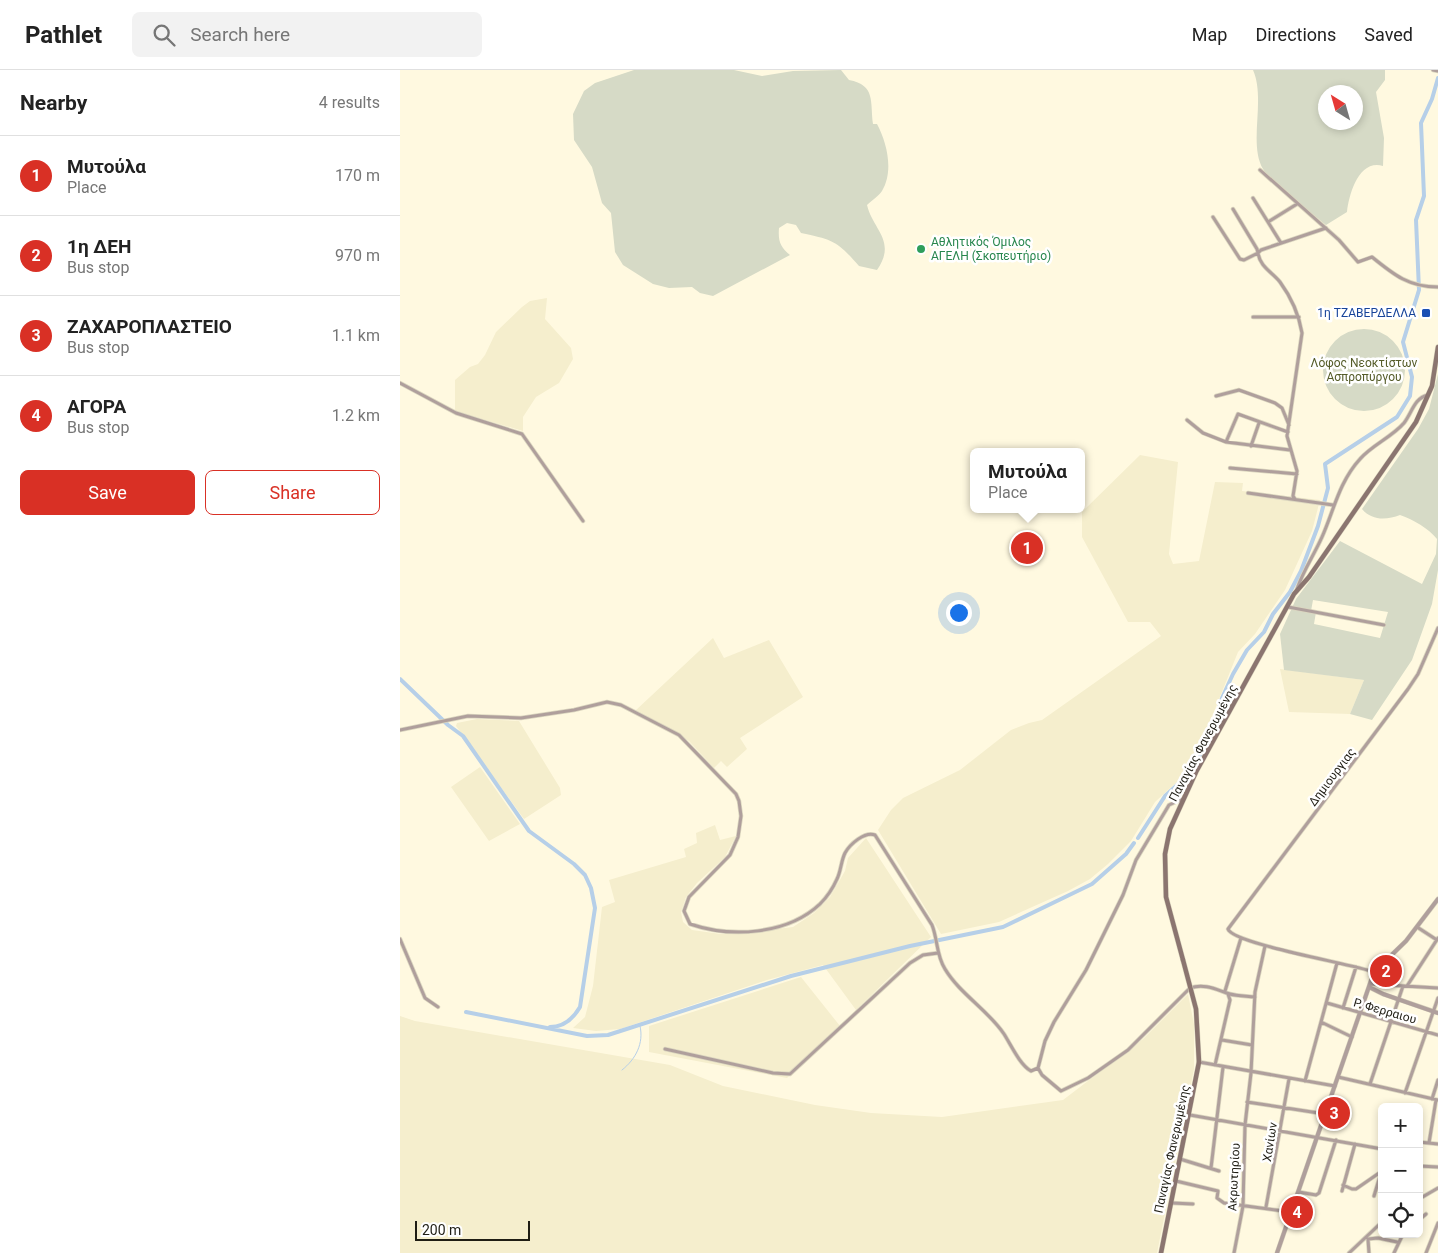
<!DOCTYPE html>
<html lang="en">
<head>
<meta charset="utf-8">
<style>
	:root { --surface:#fff; --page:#f2f2f2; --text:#222; --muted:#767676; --line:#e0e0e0; --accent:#d93025 }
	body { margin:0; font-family:Roboto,sans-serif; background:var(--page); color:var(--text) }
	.controls { position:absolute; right:15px; bottom:15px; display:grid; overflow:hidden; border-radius:8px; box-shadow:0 2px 8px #0003 }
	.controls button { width:45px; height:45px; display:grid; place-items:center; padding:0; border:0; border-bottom:1px solid var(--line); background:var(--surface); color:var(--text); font:25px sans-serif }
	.compass { position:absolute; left:918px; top:15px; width:45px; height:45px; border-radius:50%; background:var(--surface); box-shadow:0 2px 8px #0003; rotate:323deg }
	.scale { position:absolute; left:15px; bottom:12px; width:115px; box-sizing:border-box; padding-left:5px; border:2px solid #1f1d14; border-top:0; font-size:14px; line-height:18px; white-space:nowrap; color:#1f1d14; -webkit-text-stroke:4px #fff; paint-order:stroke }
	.you { position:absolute; left:558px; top:542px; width:18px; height:18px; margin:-12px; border:4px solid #fff; border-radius:50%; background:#1a73e8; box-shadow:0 0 0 8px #1a73e833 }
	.badge { display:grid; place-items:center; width:32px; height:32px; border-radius:50%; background:var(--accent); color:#fff; font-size:16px; font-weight:700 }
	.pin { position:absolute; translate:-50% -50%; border:2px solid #fff; box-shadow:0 1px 5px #0006 }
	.popup { position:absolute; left:570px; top:378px; width:115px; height:65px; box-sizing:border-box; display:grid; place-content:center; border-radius:8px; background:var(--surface); filter:drop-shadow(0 1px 4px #0005); font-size:16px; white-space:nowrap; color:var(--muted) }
	.popup b { font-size:19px; color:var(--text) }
	.popup::after { content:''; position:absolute; left:50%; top:100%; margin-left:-10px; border:10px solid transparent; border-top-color:var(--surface) }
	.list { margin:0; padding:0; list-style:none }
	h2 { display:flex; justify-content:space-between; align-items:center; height:65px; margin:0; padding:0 20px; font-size:21px }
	h2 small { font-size:16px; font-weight:400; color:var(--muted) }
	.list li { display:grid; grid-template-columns:32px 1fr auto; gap:15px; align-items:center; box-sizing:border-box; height:80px; padding:0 20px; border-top:1px solid var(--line) }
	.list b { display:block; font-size:19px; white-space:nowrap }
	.list p { margin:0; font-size:16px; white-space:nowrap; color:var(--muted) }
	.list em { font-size:16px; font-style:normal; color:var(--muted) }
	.actions { display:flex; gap:10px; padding:15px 20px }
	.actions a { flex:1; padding:11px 0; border:1px solid var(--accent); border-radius:8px; text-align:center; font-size:18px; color:var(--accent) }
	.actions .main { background:var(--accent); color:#fff }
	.icon { flex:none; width:28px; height:28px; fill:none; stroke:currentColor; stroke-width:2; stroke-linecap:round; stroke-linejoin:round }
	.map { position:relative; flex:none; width:1038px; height:1183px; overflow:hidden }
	header { display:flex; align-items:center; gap:30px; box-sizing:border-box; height:70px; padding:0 25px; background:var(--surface); border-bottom:1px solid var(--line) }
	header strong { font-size:24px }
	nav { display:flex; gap:28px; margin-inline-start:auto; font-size:18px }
	.search { width:350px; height:45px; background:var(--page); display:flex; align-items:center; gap:12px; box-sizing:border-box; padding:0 18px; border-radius:8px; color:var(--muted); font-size:19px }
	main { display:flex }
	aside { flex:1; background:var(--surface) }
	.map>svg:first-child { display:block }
	.built { fill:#f5eecd }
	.green { fill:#d6dac6; fill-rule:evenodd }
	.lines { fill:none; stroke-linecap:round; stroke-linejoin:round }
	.stream { stroke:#b6cfe8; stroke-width:1 }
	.canal { stroke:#b6cfe8; stroke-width:4 }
	.minor-casing { stroke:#dbd6bf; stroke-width:4.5 }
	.tertiary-casing { stroke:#dbd6bf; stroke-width:5 }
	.secondary-casing { stroke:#dbd6bf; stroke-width:5.5 }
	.minor { stroke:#af9f9c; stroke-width:3 }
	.tertiary { stroke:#af9f9c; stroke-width:4 }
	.secondary { stroke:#8b7570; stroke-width:4.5 }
	.secondary-bridge-casing { stroke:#dbd6bf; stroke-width:5.5; stroke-linecap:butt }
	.secondary-bridge { stroke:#8b7570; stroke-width:4.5 }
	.leisure-dot { fill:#2e9e5b; stroke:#fff; stroke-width:2 }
	.transit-dot { fill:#1a4fb4; stroke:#fff; stroke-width:2 }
	.labels { text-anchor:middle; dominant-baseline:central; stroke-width:5; stroke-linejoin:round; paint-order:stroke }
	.leisure-label { font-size:12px; fill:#27864d; stroke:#fff; text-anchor:start }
	.transit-label { font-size:12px; fill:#164399; stroke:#fff; text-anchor:end }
	.park-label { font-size:12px; fill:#555c29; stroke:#fff }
	.street-label { font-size:12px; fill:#1f1d14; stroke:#fff }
</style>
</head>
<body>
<header>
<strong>Pathlet</strong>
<div class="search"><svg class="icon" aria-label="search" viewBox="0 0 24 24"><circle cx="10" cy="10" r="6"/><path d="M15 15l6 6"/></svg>Search here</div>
<nav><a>Map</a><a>Directions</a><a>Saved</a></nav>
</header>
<main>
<aside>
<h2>Nearby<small>4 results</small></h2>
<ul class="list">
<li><span class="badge">1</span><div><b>Μυτούλα</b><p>Place</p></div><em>170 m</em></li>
<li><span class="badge">2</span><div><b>1η ΔΕΗ</b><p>Bus stop</p></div><em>970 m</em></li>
<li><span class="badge">3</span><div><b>ΖΑΧΑΡΟΠΛΑΣΤΕΙΟ</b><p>Bus stop</p></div><em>1.1 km</em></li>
<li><span class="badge">4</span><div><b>ΑΓΟΡΑ</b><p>Bus stop</p></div><em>1.2 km</em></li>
</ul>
<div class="actions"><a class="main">Save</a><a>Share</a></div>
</aside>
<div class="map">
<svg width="1038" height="1183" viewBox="0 0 1038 1183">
	<rect width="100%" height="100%" fill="#fff9e0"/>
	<path class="built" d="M147,228l-2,21 26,29 2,11 -14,24 -23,14 -13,20v14l-68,-20v-31l15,-13 8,-3 7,-9 11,-23 26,-25 8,-6z
		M740,385l38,7 -9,92 4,10 26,-3 16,-79 28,1 -1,8 78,9 -8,31 -27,59 -30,44 -17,18 -33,82 -12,22 -14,24 -24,22 -24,39 -23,23 -18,15 -22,12 -69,31 -58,12 -63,-104 13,-20 12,-12 57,-28 51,-40 18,-7 13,-3 119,-84 -11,-14h-22l-46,-85v-25z
		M313,568l11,20 45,-18 34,57 -63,41 7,11 -20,18 -6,-6 -7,7 -25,-27 -54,-30z
		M880,599l84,11 -14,34 -61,-2z
		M77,649l42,2 41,67 1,7 -37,24 -68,-93 1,-3z
		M80,697l40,57 -31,17 -38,-54z
		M315,755l5,15 16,-4 -11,21 -28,26 -11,14 -5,15 2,10 9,8 29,4 23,-1 49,-6 21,-14 16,-16 15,-26 3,-13 18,-20 65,99 -75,73 -33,-45 -56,15 -147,49 -24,2 -23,-3 12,-11 8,-31 9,-79 13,-5 -6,-22 77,-23 -2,-8 13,-6 -1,-10z
		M401,907l39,49 -53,52 -138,-26v-26z
		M788,924l6,30v45l-37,184h-757v-237l15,5 255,44 53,21 92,19 56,8 71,4 121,-17 80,-61z"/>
	<path class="green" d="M234,0h100l28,6 31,-5 48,-1 8,10c27,5 21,22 24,44h4c10,19 17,47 5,67 -3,5 -10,9 -15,14 6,25 30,36 10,65l-18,-4c-22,-25 -25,-26 -58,-33l-5,-8 -9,-2 -8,5c-1,13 1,19 11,27l-77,41 -13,-3 -8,-6 -23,1 -16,-4 -30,-19 -8,-13 -4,-39 -9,-10 -10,-36 -18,-27 -1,-26 11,-23 11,-8z
		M853,0h132v10l-9,12 8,46 -1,28c-24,-7 -34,28 -36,46l-21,13c-13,-11 -56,-43 -63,-56 -15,-26 3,-69 -10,-99zM926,22h30v30h-30z
		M923 300a41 41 0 1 1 82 0a41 41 0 1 1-82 0Z
		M1038,304v196l-6,34 -20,56 -40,60 -22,-6 14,-34 -80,-10 -4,-36 16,-35 44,-58 82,43 14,-30 1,-15c-9,-11 -23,-19 -37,-24 -13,5 -28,6 -38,-6l56,-80 11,-20zM913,530l75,12 -8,26 -66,-14 2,-12 -5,-1z"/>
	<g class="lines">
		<path class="stream" d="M222,1000c14,-11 22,-27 18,-44"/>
		<path class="canal" d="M0,609l48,46 15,11 66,95 45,33 11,11 6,13 4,20 -15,99c-7,12 -16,20 -30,20
			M738,768l27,-42 22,-20 10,-15 12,-23 13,-40 11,-24 14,-24 17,-18 9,-18 17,-22 11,-21 17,-45 10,-38 -3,-24 72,-47 13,-21 2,-19 -9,-35 16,-52 -3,-70 8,-24 -3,-73 11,-24 6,-21
			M66,942l121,24 21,-1 183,-59 119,-30 93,-19 89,-43 34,-30 8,-11"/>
		<g class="minor-casing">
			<path id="minor" d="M1033,0l5,1
				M860,100l79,70 19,22 14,-5c22,18 37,30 66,30
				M853,128l28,45
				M813,147l27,42 4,1 14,-7 -1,-4 -24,-40
				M868,152l29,-18
				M853,247h46
				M0,313l56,30 66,21 61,87
				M816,326l23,-6 36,13 7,5 7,17
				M787,350l16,13 23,9 64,8
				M826,372l12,-28 50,18
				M851,376l8,-23
				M830,398l67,6
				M848,423l85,12
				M895,429l-2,-3 4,-25 -10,-35 15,-103c-3,-18 -11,-36 -22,-51 -8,-10 -20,-15 -22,-29l3,-3 65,-22
				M897,519c6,-18 17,-34 25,-52 12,-27 17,-55 38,-78 12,-14 32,-22 44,-36 8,-10 10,-25 24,-28
				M888,537l96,18
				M0,660l68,-14 53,2 53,-8 33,-8 14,3 58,30 57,59 3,7 2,15 -3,21 -8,18 -41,42 -5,14 6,13c41,14 97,11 130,-20 7,-7 13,-16 17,-25 4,-8 4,-18 8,-26 5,-9 20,-22 30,-18l57,90c6,15 4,30 13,44 15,25 43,41 59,65 7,11 16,31 27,37l7,-3 7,-27 9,-19 32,-52 37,-75 13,-35 33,-55 13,-6
				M1017,857l20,13
				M0,869l25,59 13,9
				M974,902c-21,-8 -141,-28 -146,-43l180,-240 10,-15 20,-46
				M970,914l68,4
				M1007,916l31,-48
				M825,921l16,-53
				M927,933l111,32
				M943,938l13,-41
				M921,952l31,15
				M822,970l30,5
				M265,979l108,24 17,1 120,-111 13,-8 15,-2
				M799,992l136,24
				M815,995l15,-65 -2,-6
				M638,998l4,7 19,16 27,-13 40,-28 62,-62c15,-5 27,2 40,6 7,2 17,2 25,3
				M938,1007l100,23
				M905,1011l32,-118
				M970,1014l33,-98
				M1005,1023l33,-95
				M1032,1029l6,-19
				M847,1032l78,12
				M790,1045l192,34
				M1019,1072l19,2
				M1029,1073l7,-43
				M780,1089l39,12
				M1019,1096l19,1
				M811,1098l12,-101
				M776,1111l42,10 -1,7 7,5 67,9
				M943,1115l9,4h4l26,-18
				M942,1121l13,-47
				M899,1122l17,3 3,-2 17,-53
				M974,1126l7,-23
				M1019,1129l19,-11
				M772,1133l21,1
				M866,1137l23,-128
				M1019,1150l7,-6
				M968,1169l10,-1 19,4
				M968,1169l1,14
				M834,1183l9,-47 2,-81 6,-52 4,-81 10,-46
				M949,1183l33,-31
				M994,1183l9,-19
				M1026,1183l12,-30"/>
		</g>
		<g class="tertiary-casing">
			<path id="tertiary" d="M969,917l14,7 55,19
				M877,1183l97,-281 32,-31 32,-42"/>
		</g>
		<g class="secondary-casing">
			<path id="secondary" d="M783,890l-17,-63 -1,-43 5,-25 26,-57 98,-178 15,-17 107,-155 16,-36 6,-39
				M761,1183l38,-191"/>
		</g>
		<use href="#minor" class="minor"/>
		<use href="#tertiary" class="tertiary"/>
		<use href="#secondary" class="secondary"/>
		<g class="secondary-bridge-casing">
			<path id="secondary-bridge" d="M783,890l13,49 3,53"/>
		</g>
		<use href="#secondary-bridge" class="secondary-bridge"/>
	</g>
	<circle class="leisure-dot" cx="521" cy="179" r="5"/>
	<rect class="transit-dot" x="1021" y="238" width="10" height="10" rx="2.5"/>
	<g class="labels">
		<g class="leisure-label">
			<text x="531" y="172">Αθλητικός Όμιλος<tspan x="531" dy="14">ΑΓΕΛΗ (Σκοπευτήριο)</tspan></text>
		</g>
		<g class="transit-label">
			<text x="1016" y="243">1η ΤΖΑΒΕΡΔΕΛΛΑ</text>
		</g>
		<g class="park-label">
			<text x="964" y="293">Λόφος Νεοκτίστων<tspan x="964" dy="14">Ασπροπύργου</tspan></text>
		</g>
		<g class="street-label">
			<text transform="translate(803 673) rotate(-62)">Παναγίας Φανερωμένης</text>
			<text transform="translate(932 707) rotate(-53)">Δημιουργιας</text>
			<text transform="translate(985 941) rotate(16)">Ρ. Φερραιου</text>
			<text transform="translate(870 1072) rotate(-81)">Χανίων</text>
			<text transform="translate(772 1079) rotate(-78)">Παναγίας Φανερωμένης</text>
			<text transform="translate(834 1107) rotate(-87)">Ακρωτηρίου</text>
		</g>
	</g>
</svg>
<div class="controls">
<button>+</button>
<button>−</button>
<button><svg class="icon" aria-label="locate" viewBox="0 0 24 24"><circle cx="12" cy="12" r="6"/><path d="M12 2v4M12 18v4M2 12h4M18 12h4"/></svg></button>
</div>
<svg class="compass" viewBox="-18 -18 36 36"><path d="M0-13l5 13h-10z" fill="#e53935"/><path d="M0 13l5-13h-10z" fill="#767676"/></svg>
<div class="scale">200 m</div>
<div class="you"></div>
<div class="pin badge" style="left:627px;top:478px">1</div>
<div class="popup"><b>Μυτούλα</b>Place</div>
<div class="pin badge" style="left:986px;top:901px">2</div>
<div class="pin badge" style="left:934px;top:1043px">3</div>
<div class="pin badge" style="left:897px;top:1142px">4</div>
</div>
</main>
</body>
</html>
